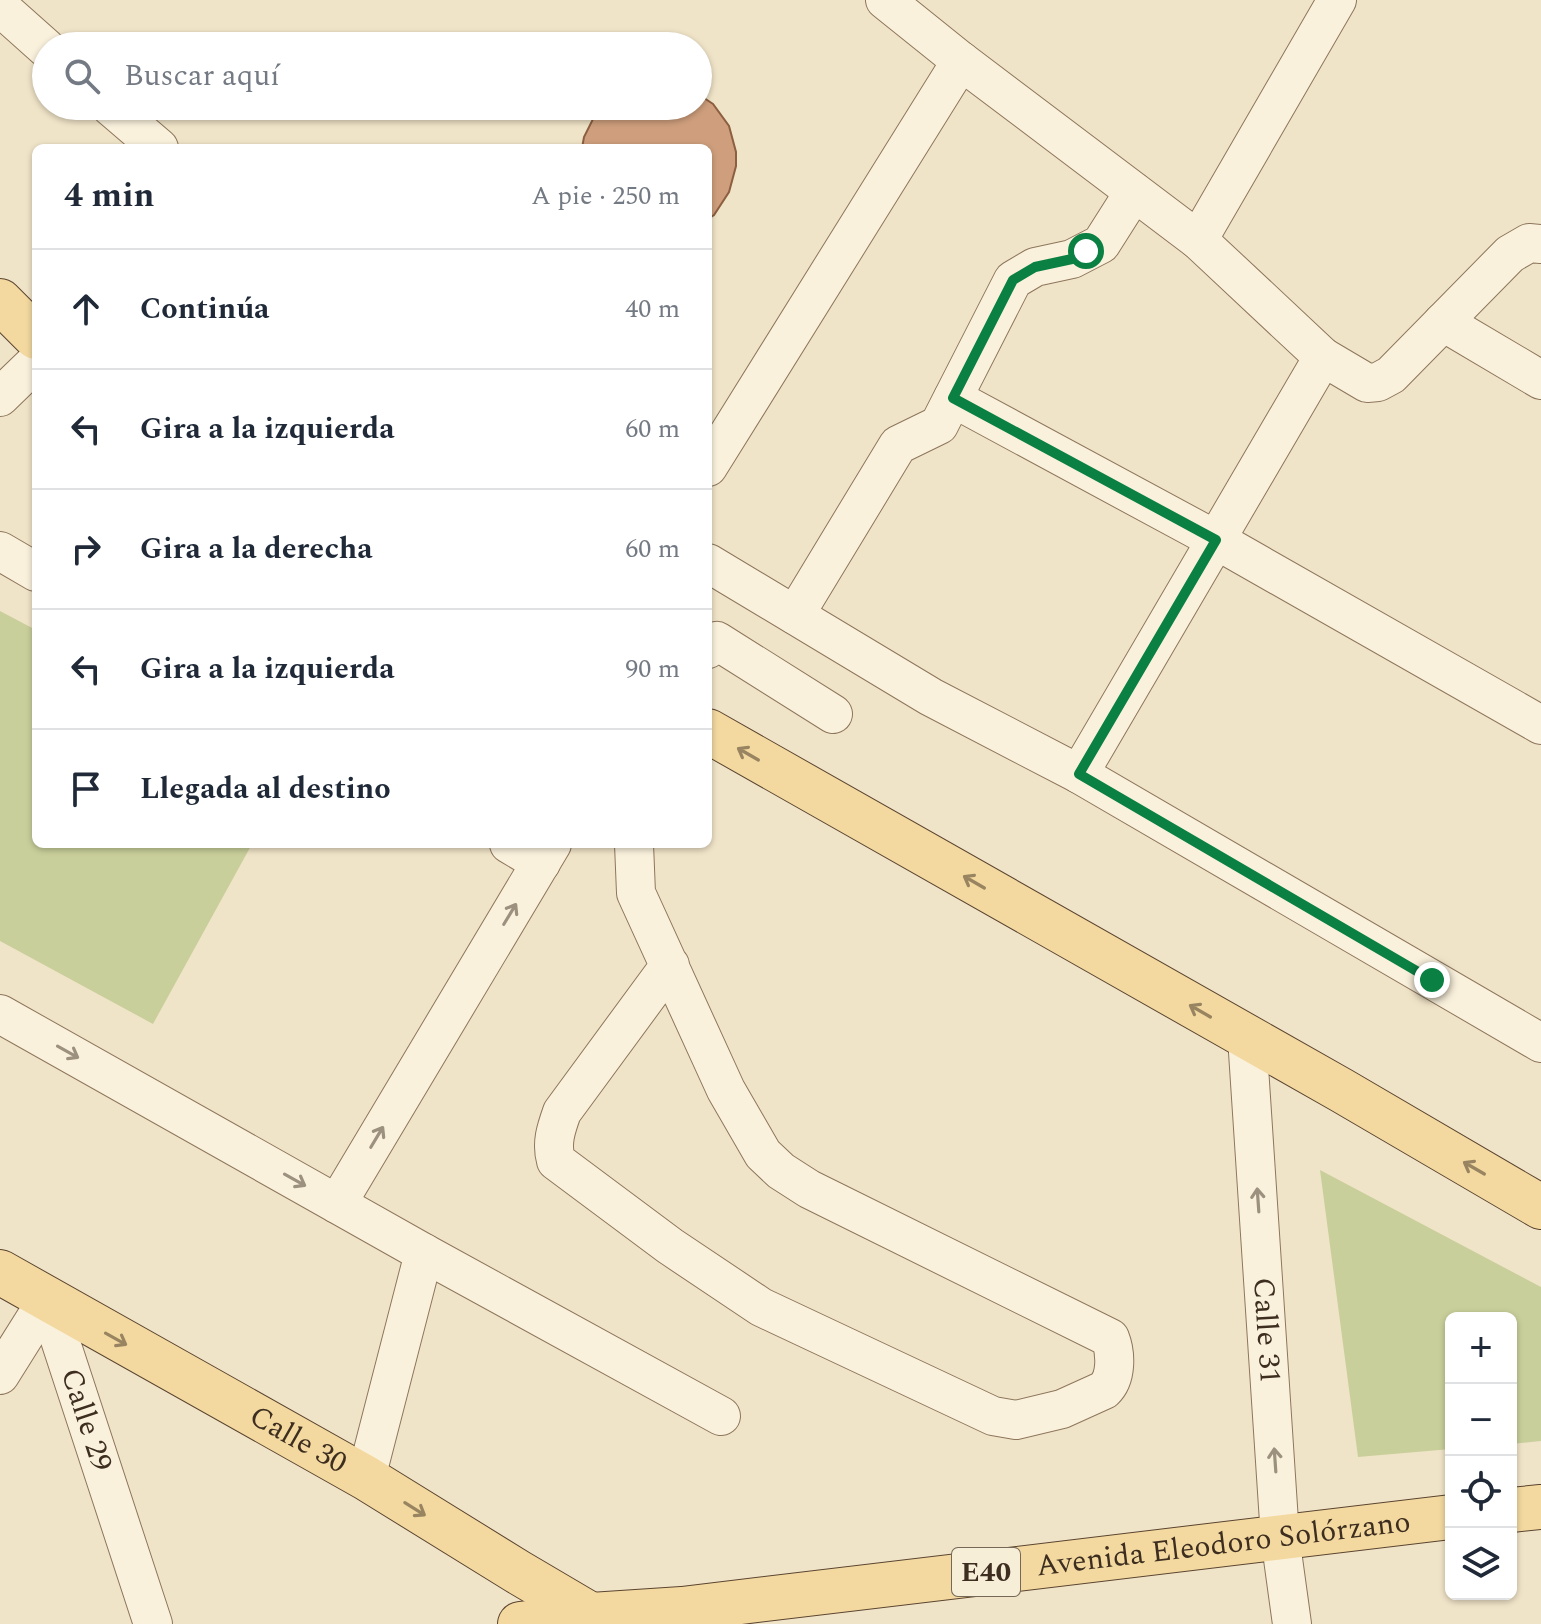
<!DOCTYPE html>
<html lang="es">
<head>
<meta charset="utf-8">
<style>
	:root { --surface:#fff; --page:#f6f6f7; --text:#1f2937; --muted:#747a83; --line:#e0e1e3 }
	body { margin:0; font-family:Spectral,serif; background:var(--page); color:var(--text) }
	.controls { position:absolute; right:24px; bottom:24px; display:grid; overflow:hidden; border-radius:12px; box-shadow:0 2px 6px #0004 }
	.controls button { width:72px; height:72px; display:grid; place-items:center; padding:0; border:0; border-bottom:2px solid var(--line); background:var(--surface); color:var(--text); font:40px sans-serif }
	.stop { position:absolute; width:24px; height:24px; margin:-18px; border:6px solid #0b8043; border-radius:50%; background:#fff }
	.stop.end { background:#0b8043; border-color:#fff; box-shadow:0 2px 8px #0008 }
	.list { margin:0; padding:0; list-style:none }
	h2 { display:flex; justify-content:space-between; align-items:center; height:104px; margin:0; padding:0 32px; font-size:34px }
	h2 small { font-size:26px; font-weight:400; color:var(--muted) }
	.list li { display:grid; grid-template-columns:52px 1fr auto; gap:24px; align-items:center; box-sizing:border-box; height:120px; padding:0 32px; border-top:2px solid var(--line) }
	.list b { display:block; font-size:30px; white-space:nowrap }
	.list em { font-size:26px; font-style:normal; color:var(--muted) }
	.icon { flex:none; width:44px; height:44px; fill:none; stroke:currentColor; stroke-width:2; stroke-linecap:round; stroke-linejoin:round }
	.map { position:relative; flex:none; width:1541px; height:1624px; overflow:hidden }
	.search { position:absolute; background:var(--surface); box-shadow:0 2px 6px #0004; left:32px; top:32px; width:680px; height:88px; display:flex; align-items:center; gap:20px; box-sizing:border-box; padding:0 28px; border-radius:44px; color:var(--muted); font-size:30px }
	.panel { position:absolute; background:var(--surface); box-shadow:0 2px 6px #0004; left:32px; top:144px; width:680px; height:704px; border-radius:12px }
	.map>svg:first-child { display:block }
	.green { fill:#c9cf9b }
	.building { fill:#cf9f7d; stroke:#8d5f41; stroke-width:2 }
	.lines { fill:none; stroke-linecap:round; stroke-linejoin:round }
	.minor-casing { stroke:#8d765c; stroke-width:40 }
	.major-casing { stroke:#5b4430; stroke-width:46 }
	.minor { stroke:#faf1dc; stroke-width:38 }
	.major { stroke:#f3d9a0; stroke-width:44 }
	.oneway { stroke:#988460 }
	.oneway2 { stroke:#9c907e }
	.route { stroke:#0b8043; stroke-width:10 }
	.labels { text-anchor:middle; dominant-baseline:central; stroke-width:7; stroke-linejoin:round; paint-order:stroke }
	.shield { fill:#f7eed8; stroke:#756857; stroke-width:2 }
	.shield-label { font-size:28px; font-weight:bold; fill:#3d2e20 }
	.street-label { font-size:30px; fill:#3d2e20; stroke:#f7eed8 }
</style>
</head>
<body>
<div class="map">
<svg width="1541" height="1624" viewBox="0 0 1541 1624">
	<rect width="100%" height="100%" fill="#f0e4c8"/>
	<path class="green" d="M0,611l36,19v214h216l-99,180 -153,-83z
		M1320,1170l221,117v154l-30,3v-126h-60v131l-93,8z"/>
	<path class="building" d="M698,94l15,10 16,22 7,26v14l-7,26 -15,23 -6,4v-71h-126l2,-11 12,-24 7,-7h95z"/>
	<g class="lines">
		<g class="minor-casing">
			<g id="minor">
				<path d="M885,0l76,61 237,179 125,117 -244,417"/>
				<path d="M0,7l46,41"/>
				<path d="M110,106l49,42"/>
				<path d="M1198,240l139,-240"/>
				<path d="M1443,322l98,58"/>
				<path d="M1323,357l44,26 11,-1 13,-7 119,-121 19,-11 12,1"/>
				<path d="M0,397l36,-35"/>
				<path d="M953,398l263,142 325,185"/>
				<path d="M708,467l253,-406"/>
				<path d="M0,551l36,21"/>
				<path d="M708,563l223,134 148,77 462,269"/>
				<path d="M795,615l103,-170 41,-20 74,-145 22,-13 37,-8 29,-15 33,-52"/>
				<path d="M708,649l3,-5 6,-3 116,73"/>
				<path d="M509,844l32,19"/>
				<path d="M634,844l2,49 90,197 37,64 18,17 28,18 301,149c6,15 7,40 -6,52l-42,19 -46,11 -23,-4 -232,-109 -91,-61 -114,-85c-5,-18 0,-32 6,-49l108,-147"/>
				<path d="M0,1014l424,239 297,163"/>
				<path id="s1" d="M1247,1037l33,500 12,87"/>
				<path d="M337,1204l215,-360"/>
				<path id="s2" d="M47,1300l106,324"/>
				<path d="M0,1375l47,-75"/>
				<path d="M366,1478l58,-225"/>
			</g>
		</g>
		<g class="major-casing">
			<g id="major">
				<path d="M0,301l36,36"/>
				<path d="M708,731l633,359 200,117"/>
				<path id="s3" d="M0,1272l366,206 152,94 73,43"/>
				<path d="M1511,1510l30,-3"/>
				<path id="s4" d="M520,1624l71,-9 91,-6 769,-92"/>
			</g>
		</g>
		<use href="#minor" class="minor"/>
		<use href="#major" class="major"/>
	</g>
	<defs><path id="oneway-shaft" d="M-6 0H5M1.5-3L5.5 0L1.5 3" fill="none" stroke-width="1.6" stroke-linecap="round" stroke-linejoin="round" transform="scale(2)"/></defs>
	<g class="oneway">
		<use href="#oneway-shaft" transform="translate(748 754) rotate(-150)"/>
		<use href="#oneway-shaft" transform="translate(974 882) rotate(-150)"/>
		<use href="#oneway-shaft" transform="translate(1200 1011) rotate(-150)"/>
		<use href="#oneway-shaft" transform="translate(1474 1168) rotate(-150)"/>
		<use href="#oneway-shaft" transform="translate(116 1339) rotate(29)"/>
		<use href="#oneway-shaft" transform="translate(415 1509) rotate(32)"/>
	</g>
	<g class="oneway2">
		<use href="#oneway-shaft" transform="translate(510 914) rotate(-59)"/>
		<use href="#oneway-shaft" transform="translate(68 1052) rotate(29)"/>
		<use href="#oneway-shaft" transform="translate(377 1137) rotate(-59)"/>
		<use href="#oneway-shaft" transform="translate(295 1180) rotate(29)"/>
		<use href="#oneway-shaft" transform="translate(1258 1200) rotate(-94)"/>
		<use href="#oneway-shaft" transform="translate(1275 1460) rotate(-94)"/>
	</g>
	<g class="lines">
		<path class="route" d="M1086,251l-14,8 -37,8 -22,13 -60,118 263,142 -137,234 353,206"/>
	</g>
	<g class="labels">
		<rect class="shield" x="952" y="1548" width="68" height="48" rx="6"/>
		<g class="shield-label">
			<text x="986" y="1572">E40</text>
		</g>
		<g class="street-label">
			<text stroke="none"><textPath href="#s1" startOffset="294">Calle 31</textPath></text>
			<text stroke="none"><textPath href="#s2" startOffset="126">Calle 29</textPath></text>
			<text stroke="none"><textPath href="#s3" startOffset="342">Calle 30</textPath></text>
			<text stroke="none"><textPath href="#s4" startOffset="708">Avenida Eleodoro Solórzano</textPath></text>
		</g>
	</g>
</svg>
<div class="controls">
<button>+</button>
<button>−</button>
<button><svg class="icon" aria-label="locate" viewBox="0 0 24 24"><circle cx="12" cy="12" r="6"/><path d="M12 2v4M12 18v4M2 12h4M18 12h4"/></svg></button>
<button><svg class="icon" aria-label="layers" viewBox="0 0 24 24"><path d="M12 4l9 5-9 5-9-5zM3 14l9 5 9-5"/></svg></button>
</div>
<div class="stop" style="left:1086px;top:251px"></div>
<div class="stop end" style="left:1432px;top:980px"></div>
<div class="search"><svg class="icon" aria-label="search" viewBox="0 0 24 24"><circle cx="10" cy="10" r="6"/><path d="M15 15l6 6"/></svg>Buscar aquí</div>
<section class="panel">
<h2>4 min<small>A pie · 250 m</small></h2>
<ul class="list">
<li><svg class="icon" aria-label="ahead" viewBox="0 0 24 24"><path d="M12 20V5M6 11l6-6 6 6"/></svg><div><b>Continúa</b></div><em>40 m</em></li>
<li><svg class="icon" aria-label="left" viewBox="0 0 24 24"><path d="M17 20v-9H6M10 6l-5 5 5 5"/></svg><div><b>Gira a la izquierda</b></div><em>60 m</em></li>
<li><svg class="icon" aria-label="right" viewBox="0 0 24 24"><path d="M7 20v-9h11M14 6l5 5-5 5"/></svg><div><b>Gira a la derecha</b></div><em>60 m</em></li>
<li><svg class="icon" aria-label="left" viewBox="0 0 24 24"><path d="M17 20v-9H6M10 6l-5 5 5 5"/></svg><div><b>Gira a la izquierda</b></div><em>90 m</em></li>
<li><svg class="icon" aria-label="arrive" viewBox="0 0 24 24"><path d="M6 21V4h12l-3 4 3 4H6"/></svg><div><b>Llegada al destino</b></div></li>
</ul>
</section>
</div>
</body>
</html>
